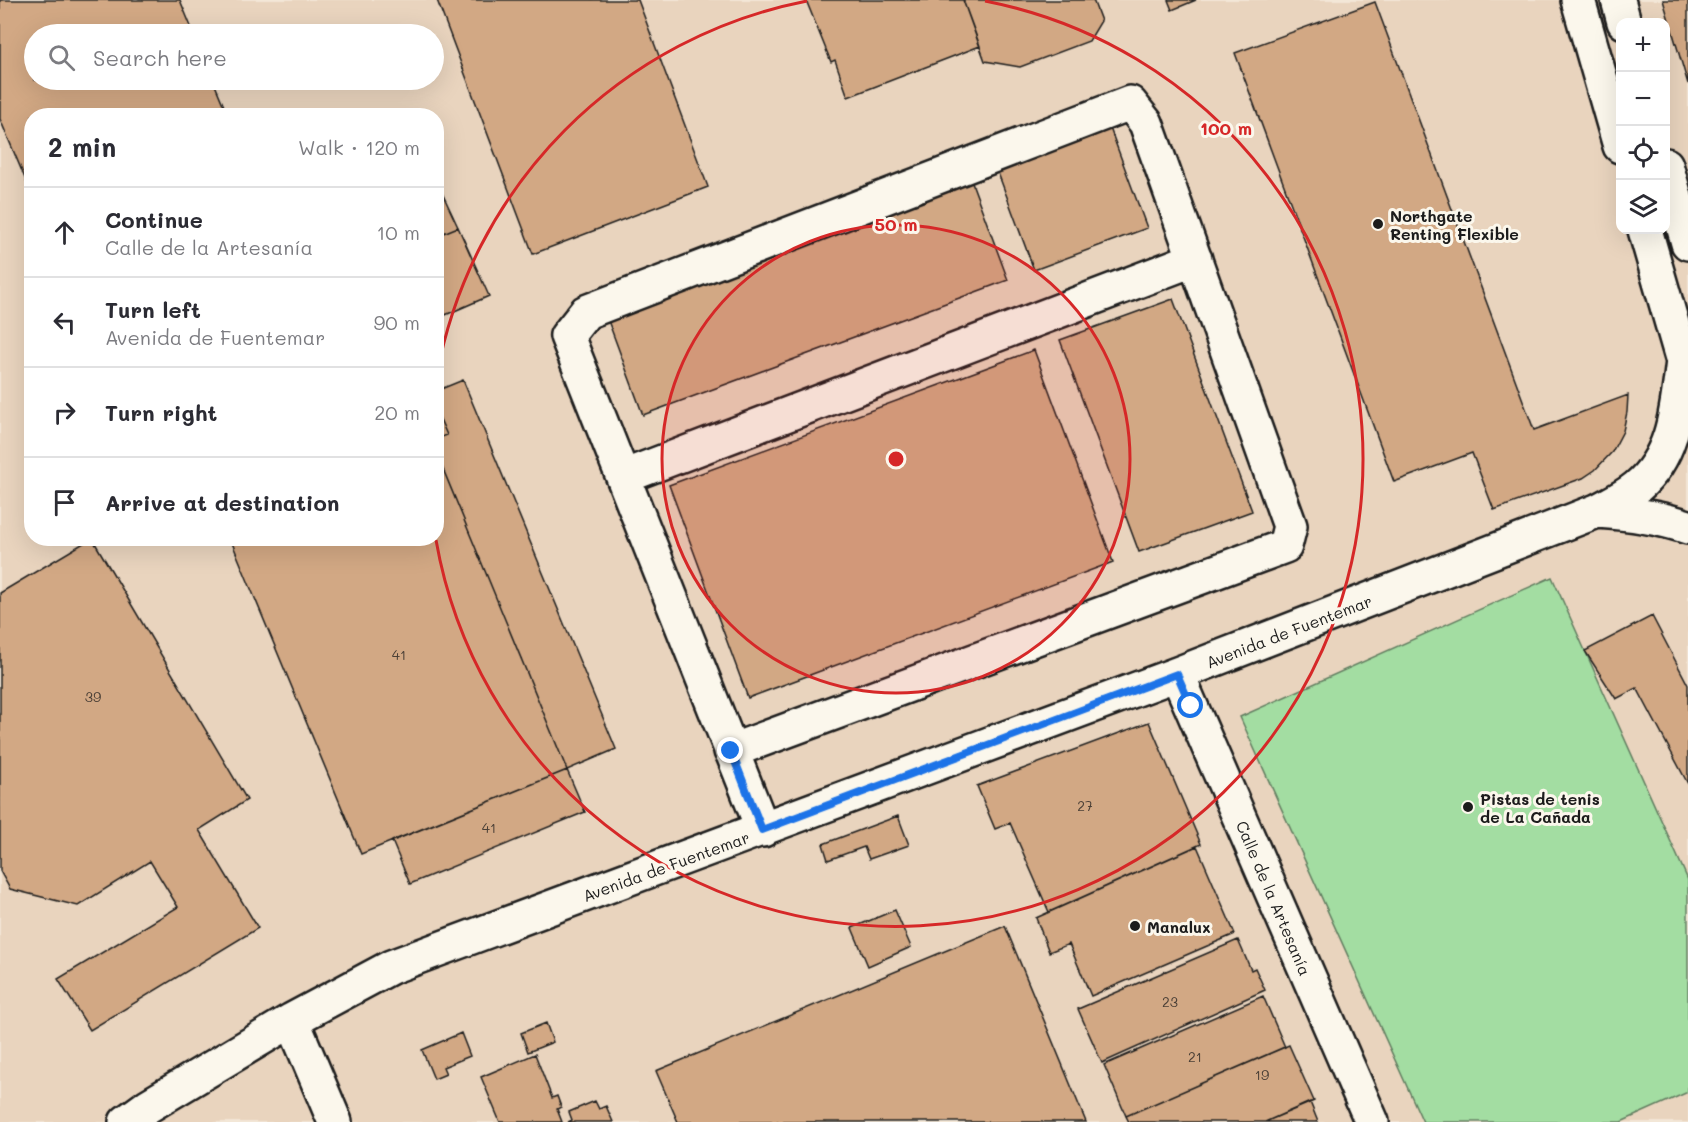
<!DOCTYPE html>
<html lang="en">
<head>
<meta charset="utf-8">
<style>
	:root { --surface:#fff; --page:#f2f2f3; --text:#2b2b33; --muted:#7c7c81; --line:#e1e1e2 }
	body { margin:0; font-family:Mali,sans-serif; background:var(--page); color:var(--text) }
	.controls { position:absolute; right:18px; top:18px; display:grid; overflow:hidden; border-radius:12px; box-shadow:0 6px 24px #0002 }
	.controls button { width:54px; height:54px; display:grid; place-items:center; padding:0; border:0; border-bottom:2px solid var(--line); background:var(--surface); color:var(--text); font:30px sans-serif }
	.stop { position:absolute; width:18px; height:18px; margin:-14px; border:4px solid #1a73e8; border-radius:50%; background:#fff }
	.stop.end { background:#1a73e8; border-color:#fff; box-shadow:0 2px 6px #0008 }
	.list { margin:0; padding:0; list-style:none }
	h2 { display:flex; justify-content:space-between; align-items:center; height:78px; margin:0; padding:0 24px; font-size:26px }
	h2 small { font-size:20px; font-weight:400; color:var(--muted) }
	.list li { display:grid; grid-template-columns:39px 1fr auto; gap:18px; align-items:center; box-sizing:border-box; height:90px; padding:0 24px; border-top:2px solid var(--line) }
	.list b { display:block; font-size:22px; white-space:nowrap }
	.list p { margin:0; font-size:20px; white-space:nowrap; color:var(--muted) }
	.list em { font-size:20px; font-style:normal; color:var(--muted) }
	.icon { flex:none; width:33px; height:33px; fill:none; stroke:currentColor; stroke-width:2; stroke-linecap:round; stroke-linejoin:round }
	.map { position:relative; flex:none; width:1688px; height:1122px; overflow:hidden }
	.search { position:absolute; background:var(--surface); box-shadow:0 6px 24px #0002; left:24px; top:24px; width:420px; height:66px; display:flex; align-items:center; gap:15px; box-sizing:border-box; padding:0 21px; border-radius:33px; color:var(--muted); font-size:22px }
	.panel { position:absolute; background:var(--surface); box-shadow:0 6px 24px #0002; left:24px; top:108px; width:420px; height:438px; border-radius:24px }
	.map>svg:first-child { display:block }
	.built { fill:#e9d4be; fill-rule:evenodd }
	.green { fill:#a3dda2; stroke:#607c5f; stroke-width:1.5 }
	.building { fill:#d2a884; stroke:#1c1c1c; stroke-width:1.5 }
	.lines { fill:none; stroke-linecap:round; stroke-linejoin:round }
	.minor-casing { stroke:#1c1c1c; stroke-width:38 }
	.minor { stroke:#fbf7ec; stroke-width:33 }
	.route { stroke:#1a73e8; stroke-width:8 }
	.ring { fill:none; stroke:#d62828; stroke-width:3 }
	.poi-dot { fill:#1c1c1c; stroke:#fbf7ec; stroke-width:2 }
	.labels { text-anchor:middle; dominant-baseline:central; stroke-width:6; stroke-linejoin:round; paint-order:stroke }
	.number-label { font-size:14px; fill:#4a3f36 }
	.poi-label { font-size:16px; font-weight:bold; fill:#1c1c1c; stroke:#fbf7ec; text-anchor:start }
	.street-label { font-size:16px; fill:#1c1c1c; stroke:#fbf7ec }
	.centre { fill:#d62828; stroke:#fbf7ec; stroke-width:3 }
	.ring-label { font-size:18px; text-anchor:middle; font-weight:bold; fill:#d62828; stroke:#fbf7ec; stroke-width:6; stroke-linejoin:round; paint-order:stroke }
</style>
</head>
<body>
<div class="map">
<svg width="1688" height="1122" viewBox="0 0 1688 1122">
	<rect width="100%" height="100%" fill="#f3e7d7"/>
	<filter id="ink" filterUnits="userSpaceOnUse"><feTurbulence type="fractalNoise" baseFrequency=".0167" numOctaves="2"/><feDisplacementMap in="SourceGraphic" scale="12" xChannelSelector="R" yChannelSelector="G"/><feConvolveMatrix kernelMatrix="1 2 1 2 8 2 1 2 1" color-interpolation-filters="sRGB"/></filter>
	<g filter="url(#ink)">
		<path class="built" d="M0,0h1688v1122h-1688zM1620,22h46v208h-46zM34,34h400v46h-400zM32,116h404v422h-404z"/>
		<path class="green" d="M1552,577l136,303v212l-67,30h-198l-183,-405z"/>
		<path class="building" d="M0,0h180l14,34h-160v46h179l15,36h-196v79l-32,-76z
			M437,0h201l70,187 -175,67z
			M806,0h157l17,46 -132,51 -13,-37 -4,2z
			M963,0h130l8,21 -12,20 -69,26 -35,-6z
			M1168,0h28l-24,10z
			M1663,0h25v84z
			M1375,2l159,428 94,-35 -1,17 -4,19 -11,21 -17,18 -12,8 -89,32 -22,-57 -78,29 -159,-429z
			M1107,120l40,108 -113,42 -40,-108z
			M968,172l40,108 -365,135 -40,-108z
			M436,180l22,47 -22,9z
			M458,227l31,69 -53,23v-83z
			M1173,299l79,212 -113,41 -79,-212z
			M1034,350l79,212 -365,136 -79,-213z
			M463,380l153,369 -49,21 -131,-318v-13l11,-4 -11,-25v-19z
			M436,410l11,25 -11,4z
			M436,452l131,318 -206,84 -131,-316h206z
			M92,538l155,262 -48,30 59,98 -168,102 -32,-51 120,-72 -28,-46 -72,45 -68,-17 -10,-18v-278z
			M1652,616l36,69v99l-51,-96 -21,11 -31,-48z
			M1149,722l52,122 -152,68 -39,-89 -15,6 -18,-43z
			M567,770l18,42 -175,72 -18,-43z
			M898,816l11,29 -40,14 -5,-12 -36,13 -5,-16z
			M1197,846l38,88 -144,62 -22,-52 -20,8 -13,-34z
			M895,910l16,37 -43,19 -16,-38z
			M1005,926l81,196h-408l-22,-51z
			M1238,940l13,30 4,-2 10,22 -163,73 -24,-54z
			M1263,996l22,51 -159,69 -22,-51z
			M546,1023l7,19 -25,10 -7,-19z
			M461,1033l9,23 -27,11 3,7 -12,5 -12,-29z
			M1289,1045l25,56 -49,21h-136l-3,-6z
			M535,1054l17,44 5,-2 4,11 -4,2 5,13h-62l-19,-45z
			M595,1101l4,8 7,-3 7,16h-45l4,-2 -3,-8z
			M1310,1102l8,20h-53z"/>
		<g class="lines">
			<g class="minor-casing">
				<path id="minor" d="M1578,0l42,146
					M1618,0l6,22
					M1666,165l22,78
					M1645,230l43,149
					M623,477l572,-218
					M1597,511c32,2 61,6 91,16
					M1177,674l195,448
					M731,751l554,-205 5,-20 -144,-403 -16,-20 -544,209 -19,24 179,451 17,43
					M292,1020l43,102
					M126,1122l22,-16 144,-86 99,-53 786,-293 420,-163c13,-7 28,-14 40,-24 38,-32 40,-80 46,-126"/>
			</g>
			<use href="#minor" class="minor"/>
		</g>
	</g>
	<g class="lines" filter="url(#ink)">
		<path class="route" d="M731,751l31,79 415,-156 14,32"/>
	</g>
	<circle cx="896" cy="459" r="234" fill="#d62828" fill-opacity=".12"/>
	<g class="ring">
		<circle cx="896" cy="459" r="234"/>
		<path d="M437 374A467 467 0 0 1 807 1M985 1A467 467 0 1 1 436 540"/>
	</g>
	<g class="poi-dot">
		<circle cx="1378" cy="224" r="6"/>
		<circle cx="1468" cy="807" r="6"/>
		<circle cx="1135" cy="926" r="6"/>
	</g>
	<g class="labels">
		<g class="number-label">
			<text x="399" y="654">41</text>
			<text x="93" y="696">39</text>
			<text x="1085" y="805">27</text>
			<text x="489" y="827">41</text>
			<text x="1170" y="1001">23</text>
			<text x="1195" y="1056">21</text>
			<text x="1262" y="1074">19</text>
		</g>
		<g class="poi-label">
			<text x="1390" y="215">Northgate<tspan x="1390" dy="18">Renting Flexible</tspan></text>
			<text x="1480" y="798">Pistas de tenis<tspan x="1480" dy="18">de La Cañada</tspan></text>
			<text x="1147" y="926">Manalux</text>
		</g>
		<g class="street-label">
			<text transform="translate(1289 631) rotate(-21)">Avenida de Fuentemar</text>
			<text transform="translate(666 866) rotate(-20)">Avenida de Fuentemar</text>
			<text transform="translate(1274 898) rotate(67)">Calle de la Artesanía</text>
		</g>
	</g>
	<circle cx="896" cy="459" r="9" class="centre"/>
	<g class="ring-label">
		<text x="1226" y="135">100 m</text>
		<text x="896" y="231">50 m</text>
	</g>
</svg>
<div class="controls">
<button>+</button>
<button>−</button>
<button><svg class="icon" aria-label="locate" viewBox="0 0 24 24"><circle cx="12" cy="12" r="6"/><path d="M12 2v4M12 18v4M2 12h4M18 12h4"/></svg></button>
<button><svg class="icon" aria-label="layers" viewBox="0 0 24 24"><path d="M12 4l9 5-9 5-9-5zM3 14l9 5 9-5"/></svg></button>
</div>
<div class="stop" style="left:1191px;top:706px"></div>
<div class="stop end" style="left:731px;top:751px"></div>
<div class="search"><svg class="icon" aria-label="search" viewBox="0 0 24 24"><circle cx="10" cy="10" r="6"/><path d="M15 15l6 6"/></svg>Search here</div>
<section class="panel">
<h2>2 min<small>Walk · 120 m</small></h2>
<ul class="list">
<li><svg class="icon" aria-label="ahead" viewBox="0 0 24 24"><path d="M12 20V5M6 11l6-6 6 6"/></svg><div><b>Continue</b><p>Calle de la Artesanía</p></div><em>10 m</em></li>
<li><svg class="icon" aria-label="left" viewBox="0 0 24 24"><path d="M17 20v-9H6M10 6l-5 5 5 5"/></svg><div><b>Turn left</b><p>Avenida de Fuentemar</p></div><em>90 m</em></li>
<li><svg class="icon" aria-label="right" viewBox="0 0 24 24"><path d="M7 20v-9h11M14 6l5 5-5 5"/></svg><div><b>Turn right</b></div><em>20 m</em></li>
<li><svg class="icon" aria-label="arrive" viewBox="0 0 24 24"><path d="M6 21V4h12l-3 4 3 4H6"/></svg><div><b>Arrive at destination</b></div></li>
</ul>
</section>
</div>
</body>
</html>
